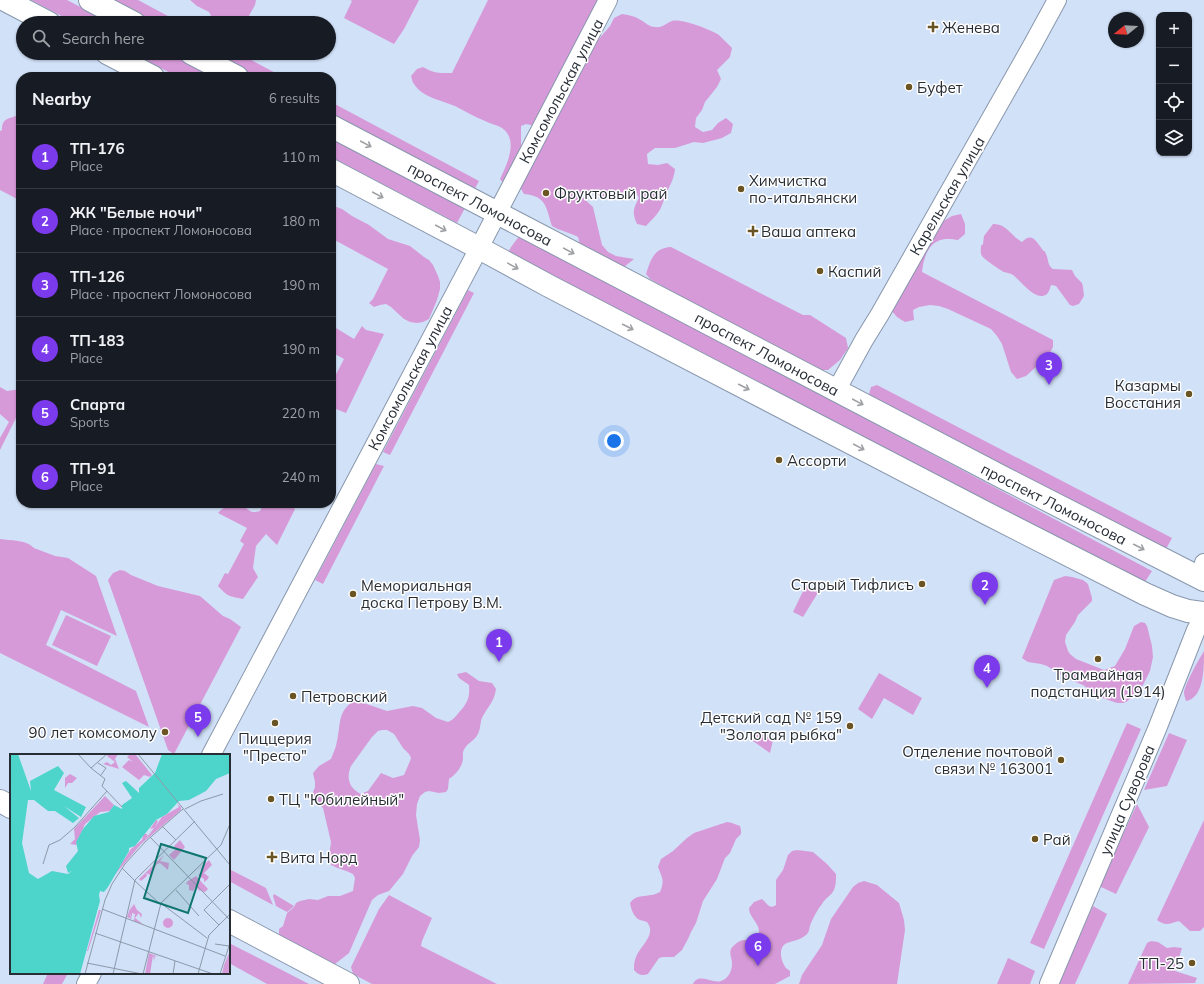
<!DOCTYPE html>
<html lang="en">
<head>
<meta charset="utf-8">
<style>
	:root { --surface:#171b24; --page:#20242c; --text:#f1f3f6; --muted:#9ea1a6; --line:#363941; --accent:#7c3aed }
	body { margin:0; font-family:Mulish,sans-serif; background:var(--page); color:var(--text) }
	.controls { position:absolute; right:12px; top:12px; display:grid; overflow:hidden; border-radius:8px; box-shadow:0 1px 3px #0004 }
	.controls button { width:36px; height:36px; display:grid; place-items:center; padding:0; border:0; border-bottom:1px solid var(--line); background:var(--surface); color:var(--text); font:20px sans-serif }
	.compass { position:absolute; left:1108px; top:12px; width:36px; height:36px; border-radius:50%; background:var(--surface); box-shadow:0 1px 3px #0004; rotate:252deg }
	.you { position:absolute; left:614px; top:441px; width:14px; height:14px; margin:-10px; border:3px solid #fff; border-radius:50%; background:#1a73e8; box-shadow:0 0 0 6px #1a73e833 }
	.badge { display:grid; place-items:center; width:26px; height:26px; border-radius:50%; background:var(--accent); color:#fff; font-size:13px; font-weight:700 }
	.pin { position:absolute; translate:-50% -33px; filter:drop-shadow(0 1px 2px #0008) }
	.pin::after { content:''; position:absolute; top:21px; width:14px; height:12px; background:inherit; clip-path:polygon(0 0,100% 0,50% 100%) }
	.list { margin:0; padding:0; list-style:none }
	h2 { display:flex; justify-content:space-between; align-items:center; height:52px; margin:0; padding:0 16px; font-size:17px }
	h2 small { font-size:13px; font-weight:400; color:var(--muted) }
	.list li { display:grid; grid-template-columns:26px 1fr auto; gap:12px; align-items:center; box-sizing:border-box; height:64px; padding:0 16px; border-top:1px solid var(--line) }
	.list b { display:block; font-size:15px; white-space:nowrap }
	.list p { margin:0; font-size:13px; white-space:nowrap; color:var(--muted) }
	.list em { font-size:13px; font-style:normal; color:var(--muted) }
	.icon { flex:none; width:22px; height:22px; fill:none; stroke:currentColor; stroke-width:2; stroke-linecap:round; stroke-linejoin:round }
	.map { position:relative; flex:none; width:1204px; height:984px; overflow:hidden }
	.search { position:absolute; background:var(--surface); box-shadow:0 1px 3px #0004; left:16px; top:16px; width:320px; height:44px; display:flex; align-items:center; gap:10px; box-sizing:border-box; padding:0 14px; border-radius:22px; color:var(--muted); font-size:15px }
	.panel { position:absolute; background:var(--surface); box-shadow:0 1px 3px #0004; left:16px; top:72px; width:320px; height:436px; border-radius:16px }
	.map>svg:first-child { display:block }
	.green { fill:#d79ad9; fill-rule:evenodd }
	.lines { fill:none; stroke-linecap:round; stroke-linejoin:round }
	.minor-casing { stroke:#8897ac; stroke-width:20 }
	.secondary-casing { stroke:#8897ac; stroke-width:24 }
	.primary-casing { stroke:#8897ac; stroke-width:24 }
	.minor { stroke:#fff; stroke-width:18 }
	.secondary { stroke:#fff; stroke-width:22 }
	.primary { stroke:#fff; stroke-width:22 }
	.oneway { stroke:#9ea0a4 }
	.poi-dot { fill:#6b5424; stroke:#fff; stroke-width:1.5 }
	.labels { text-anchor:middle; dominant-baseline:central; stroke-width:3; stroke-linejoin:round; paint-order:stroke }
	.poi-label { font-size:15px; fill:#272d35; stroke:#fff; text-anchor:start }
	.street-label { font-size:15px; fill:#272d35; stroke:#fff }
	.inset-road { fill:none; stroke:#8d99aa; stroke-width:1 }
	.view { fill:#0f766e; fill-opacity:0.15; stroke:#0f766e; stroke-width:2 }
	.inset-edge { fill:none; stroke:#272d35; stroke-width:2 }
</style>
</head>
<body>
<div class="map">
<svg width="1204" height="984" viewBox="0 0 1204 984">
	<rect width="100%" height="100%" fill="#d1e1f8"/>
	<path class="green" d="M31,0h36l44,23h-36z
		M106,0h32l43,23h-32z
		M190,0h66l-1,5 -10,18h-30l-6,-11 -12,-6z
		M350,0h69l-15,29 -10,15 -50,-26 8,-17z
		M488,0h112l-65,126 -9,-2 -5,2v21l-17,37 -4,-5c7,-15 19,-39 2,-51 -5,-3 -11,-4 -17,-7 -10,-4 -20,-10 -30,-15 -14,-6 -32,-8 -41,-22 -2,-2 -2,-6 -3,-8l6,-7 6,-2c12,7 16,6 29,6z
		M622,14c6,1 12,2 17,5 6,3 10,8 16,8 8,1 11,-4 17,-6 10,-3 39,9 47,14 4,4 9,9 13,13l-2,9 -13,13 4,9 -4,8 -12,15 -3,8 -6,8 -1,9 8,5 9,-2 6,-7 8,-5 7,6 -2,9 -9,5 -19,5 -9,-1 -19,6h-20l-8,6 1,10 10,1 9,-2 8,6c-1,9 -4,15 -9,24 -2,4 -2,8 -4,12 -3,9 -10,14 -16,21l-9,-2c-5,-11 -4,-15 2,-26l-4,-8 -10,1 -12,8 -25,-7 -9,2 14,13 9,38 6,7 8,4 18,3 -10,8 -44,-22 -2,-8c-9,-5 -18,-6 -26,-11 -6,-18 -5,-30 -28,-32l-4,-7 72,-140 18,-21 4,-8z
		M132,53h37l45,24h-36z
		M206,53h32l45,24h-32z
		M331,102l148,79 -7,13 -141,-75z
		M16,116l5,1v84l-21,-11v-59l2,-1c0,-11 5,-11 14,-14z
		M331,138l134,70 -8,15 -126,-66z
		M331,205l11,4 10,7 17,9 19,14 22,7 14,11 5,3 4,5 5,11 2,6v7l-3,11 -8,19 -6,3 -6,1 -7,-1 -6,-3 -13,-12 -5,-3 -6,1 -6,2 -5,-4 4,-4 15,-30 -57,-31z
		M961,214l4,10v10l-7,6c-6,-1 -14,-2 -20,1 -11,5 -15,20 -16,31l131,68v7l-5,9 -22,20 -9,3 -6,-7 -9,-28 -5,-8 -6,-7 -43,-20 -9,-3 -9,-1 -11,2 -6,3 1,10 -9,2 -8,-5 -6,-7 44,-84 17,-10z
		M993,224c13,-1 19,13 29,18 10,-10 14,-1 20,7 3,4 2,0 4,5 3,6 1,11 7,15l19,1 3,6 7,7 1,4 1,9 -5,8 -6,2 -3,-1 -14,-19 -5,-1c-1,3 -2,7 -4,9 -11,9 -27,-14 -34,-19 -3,-2 -6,-2 -9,-3 -3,-1 -21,-14 -22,-16 -2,-3 -1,-7 -1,-10l2,-2 1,-8z
		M520,235l632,336 -11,17 -633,-335 3,-6z
		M671,247l132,68h7l36,23 2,10 -8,12 -12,10h-17l-161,-91 -4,-5c5,-15 8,-26 25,-27z
		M468,290l6,3 -84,162 -7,-3z
		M331,325l23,14 8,-13 4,4 18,4 -38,79 -15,-6v-23l13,-25 -13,-7z
		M877,385l295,153 -6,11 -291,-148 -6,-7 2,-7z
		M0,387l7,4 14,-2v19l-21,42v-12l9,-16 -9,-8z
		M376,464l8,2 -61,118 -8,-4z
		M264,503h24l7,6 -18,36 -11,-11 -10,12 -3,22 5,9 -15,22c-14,-3 -15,-2 -25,-13l7,-13 3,1 16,-30 -4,-3 7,-13 -29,-15c6,-7 14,-10 24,-7 9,4 7,8 18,5z
		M0,539c11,2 25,0 34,9l21,8 13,2 28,18 21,60 -56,-26 -15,35 90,46 13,36 -149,-74z
		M120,570l5,1 6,4 27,11 42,10 23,20 7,3 11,8 -67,127 -6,-4 -60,-170 5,-7z
		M1065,576l7,1 11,3 5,4 4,14v3l-14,14 -3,7 -9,13 -1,7 3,9 2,3 6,5 28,11 11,-4 10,-17 9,-23 7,-4 4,1 2,3 5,20 1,11 -3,14 -7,14 -7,9 -10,8 -3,1h-6l-17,-6 -17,-12 -17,-7 -19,-12 -6,-2 -13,-2 -6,-4 32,-78z
		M806,585l13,6 -16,26 -10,-5z
		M66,615l45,21 -14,30 -45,-21z
		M1204,651c0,18 0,47 -18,50 -1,-3 -2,-6 -2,-9 2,-10 15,-33 20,-41z
		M466,672l13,9 13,2 4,6c-2,13 -7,16 -13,27 -4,6 -1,13 -7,21 -3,4 -8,6 -11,11 -3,4 -2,7 -2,11 -1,9 -8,16 -14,20l-1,10 -2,3 -7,1 -10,-2 -4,1 -5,4 -3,8 -1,11 4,25 -1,7 -7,9 -9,18 -14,17 -11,4 -6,5 -23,53 -14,11 -56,-29v-6l4,-3 4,-13 7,-6 2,-4 4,-2 9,-2 9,1 10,-4h12l13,-5 2,-13 -2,-4c-7,-4 -15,-5 -22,-9l-2,-9 2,-14 -8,-34 -9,-8 -2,-5 3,-8v-5l-2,-9 6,-7 12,-7c2,-6 5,-11 6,-18 4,-17 0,-30 18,-41l32,11 26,-5 9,2 14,10 12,4c7,-3 9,-8 14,-13 6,-8 8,-13 7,-24l-10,-7 -2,-4zM382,730h5l7,4 9,14 6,6 2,4 -1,3 -6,14 -11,3 -12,-5 -13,18 -7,3c-12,-6 -15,-16 -10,-28l21,-29 6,-6z
		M879,673l43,25 -9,17 -29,-17 -12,21 -14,-10z
		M1127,723l14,6 -97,220 -14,-6z
		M759,732l14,8 -3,13 -20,-14z
		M1169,733l18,7 -20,46 -23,4z
		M1137,804l12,23 -33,67 -17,-8z
		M1204,820v107l-4,4h-10l-11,-10c-9,2 -13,6 -22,-1z
		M727,822l5,1 8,3 1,4v4l-5,5 -6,14 -5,5 -8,21 -14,22 -7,22 -5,9 -3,7 -6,11 -8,7h-11l-4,1 -11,16c-6,2 -10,1 -14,-4 0,-4 0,-9 2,-13 4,-11 21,-22 11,-35 -2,-1 -4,-1 -7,-2 -6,-2 -9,-11 -10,-17 5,-8 12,-6 21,-8 3,0 6,-2 9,-3 5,-12 2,-14 -2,-25l3,-8 12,-8 14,-13 7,-5z
		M797,850l16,2 14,12 9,10c0,6 0,11 -2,16 -3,6 -9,8 -12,14 -4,5 -8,12 -11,19 -2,4 -1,8 -4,11 -6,6 -12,6 -20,9 -8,3 -7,15 -3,22 1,3 4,4 6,6v5l-15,8h-82c6,-12 19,0 28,-3 7,-2 11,-10 11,-17 0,-6 -3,-10 -1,-15 2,-4 9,-9 13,-9 5,0 14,2 15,-7 1,-10 -10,-15 -10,-25l5,-6 8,-3c5,4 7,11 14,6v-25l7,-10 5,-15 4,-4z
		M229,869l37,19 7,17 -44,-24z
		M864,881l13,4 22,18 5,17 1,10 -8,54h-98l3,-9 20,-30 9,-26 22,-32 5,-4z
		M274,894l20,12 -1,1 -6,5 -11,-6 -3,-10z
		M389,895l43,23 -10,23 -1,5 76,38h-125l-19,-10 -2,-7 28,-58z
		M1093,906l14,8 -32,70h-17z
		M1151,941l7,1 9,6 7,-1 8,1 -7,23 22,7 -2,5 -67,1 19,-41z
		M229,943l80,41h-42l-38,-21z
		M1008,958l27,13 -5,13h-33z
		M48,973h20l-6,11h-19z"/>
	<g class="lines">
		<g class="minor-casing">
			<path id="minor" d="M836,391l28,-51 16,-26 153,-270 24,-44
				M1200,578l4,-15
				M211,755l268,-507 129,-248
				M86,984l6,-11
				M1049,984l108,-255 39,-99 8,-14"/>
		</g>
		<g class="secondary-casing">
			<path id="secondary" d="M90,0l44,23
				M191,53l46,24
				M331,126l673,352 200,102
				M0,801l11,6
				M229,921l119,63"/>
		</g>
		<g class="primary-casing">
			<path id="primary" d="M5,0l44,23
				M107,53l46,24
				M331,170l148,78 70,38 437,227 159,81 27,12 16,5 16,2"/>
		</g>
		<use href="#minor" class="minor"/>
		<use href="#secondary" class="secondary"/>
		<use href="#primary" class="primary"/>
	</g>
	<defs><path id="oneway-shaft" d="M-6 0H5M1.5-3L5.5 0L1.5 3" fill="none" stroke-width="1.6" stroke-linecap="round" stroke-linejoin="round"/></defs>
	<g class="oneway">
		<use href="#oneway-shaft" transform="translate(366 144) rotate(28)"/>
		<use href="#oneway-shaft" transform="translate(378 195) rotate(28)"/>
		<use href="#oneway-shaft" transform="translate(441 228) rotate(28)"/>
		<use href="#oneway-shaft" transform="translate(569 251) rotate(28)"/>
		<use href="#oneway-shaft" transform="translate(513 266) rotate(29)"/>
		<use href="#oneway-shaft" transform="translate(628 327) rotate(27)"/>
		<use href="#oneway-shaft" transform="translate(744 387) rotate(27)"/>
		<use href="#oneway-shaft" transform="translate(858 402) rotate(28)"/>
		<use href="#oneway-shaft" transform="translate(859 447) rotate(28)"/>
		<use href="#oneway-shaft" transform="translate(1139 547) rotate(27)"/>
	</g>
	<g class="poi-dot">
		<path d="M931 21h4v4h4v4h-4v4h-4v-4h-4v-4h4z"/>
		<circle cx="909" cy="87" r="4"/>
		<circle cx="741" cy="189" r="4"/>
		<circle cx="546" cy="193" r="4"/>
		<path d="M751 225h4v4h4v4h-4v4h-4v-4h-4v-4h4z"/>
		<circle cx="820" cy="271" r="4"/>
		<circle cx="1189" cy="394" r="4"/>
		<circle cx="779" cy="460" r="4"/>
		<circle cx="922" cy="584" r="4"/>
		<circle cx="353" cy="594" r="4"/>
		<circle cx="1098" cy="659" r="4"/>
		<circle cx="293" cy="696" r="4"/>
		<circle cx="275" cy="723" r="4"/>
		<circle cx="850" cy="726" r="4"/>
		<circle cx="165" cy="732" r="4"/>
		<circle cx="1061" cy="760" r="4"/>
		<circle cx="271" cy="799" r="4"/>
		<circle cx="1035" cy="839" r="4"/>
		<path d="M270 851h4v4h4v4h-4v4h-4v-4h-4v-4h4z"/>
		<circle cx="1192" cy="963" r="4"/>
	</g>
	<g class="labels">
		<g class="poi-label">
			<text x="942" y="27">Женева</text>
			<text x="917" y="87">Буфет</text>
			<text x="749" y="180">Химчистка<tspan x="749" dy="17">по-итальянски</tspan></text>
			<text x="554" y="193">Фруктовый рай</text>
			<text x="761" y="231">Ваша аптека</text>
			<text x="828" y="271">Каспий</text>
			<text x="1181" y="385" text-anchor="end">Казармы<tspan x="1181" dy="17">Восстания</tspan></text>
			<text x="787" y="460">Ассорти</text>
			<text x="914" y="584" text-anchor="end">Старый Тифлисъ</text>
			<text x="361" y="585">Мемориальная<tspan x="361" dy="17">доска Петрову В.М.</tspan></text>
			<text x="1098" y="674" text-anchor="middle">Трамвайная<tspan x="1098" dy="17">подстанция (1914)</tspan></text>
			<text x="301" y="696">Петровский</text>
			<text x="842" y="717" text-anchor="end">Детский сад № 159<tspan x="842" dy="17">"Золотая рыбка"</tspan></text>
			<text x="157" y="732" text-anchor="end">90 лет комсомолу</text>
			<text x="275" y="738" text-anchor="middle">Пиццерия<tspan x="275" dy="17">"Престо"</tspan></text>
			<text x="1053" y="751" text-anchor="end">Отделение почтовой<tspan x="1053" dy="17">связи № 163001</tspan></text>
			<text x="279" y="799">ТЦ "Юбилейный"</text>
			<text x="1043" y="839">Рай</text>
			<text x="280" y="857">Вита Норд</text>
			<text x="1184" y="963" text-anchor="end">ТП-25</text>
		</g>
		<g class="street-label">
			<text transform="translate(561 91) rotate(-62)">Комсомольская улица</text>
			<text transform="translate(947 196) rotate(-60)">Карельская улица</text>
			<text transform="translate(480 204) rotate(28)">проспект Ломоносова</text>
			<text transform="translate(767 354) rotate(28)">проспект Ломоносова</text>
			<text transform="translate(410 378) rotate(-62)">Комсомольская улица</text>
			<text transform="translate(1054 504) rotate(27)">проспект Ломоносова</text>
			<text transform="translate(1127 800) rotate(-67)">улица Суворова</text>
		</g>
	</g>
	<g transform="translate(10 754)">
		<rect width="220" height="220" fill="#d1e1f8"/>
		<path d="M99,0h9l-3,5 4,10 -16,-5 4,-2 4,3 4,-3 -8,-6zM120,0h5l9,11 8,10 -2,2 -6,-2 -5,5 -17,-13 7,-7 4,2 -6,-5zM60,20l7,4 -5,5h-4l-3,5v-10zM95,42l9,9 -4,6 -10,1 -15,12 -9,21 -6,-1 5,-5 -1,-10zM167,50l4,3v3l-40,34 -28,33 18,-28 11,-9 2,-7 4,2 -3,5 9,-12 -4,1 6,-9 2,1 -3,6 7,-10 17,-10zM170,86l5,7 -11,13 -5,-5 7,-6 -2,-3zM154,101l-4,6 9,2 -1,7 -8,-7 -3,1 -7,11 -4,-2 1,3 -6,5 -2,-2 -2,2zM199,106l3,5 -8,8 5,4 -2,3 -3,2v-3l-6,-4 4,-3 -1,-3 3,-5 -14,13zM186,122l12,13 -3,3 -6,-2 1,2 -4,-6 -3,5 -4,-1v-5l-3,-1 2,-2 -3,1zM122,149l-2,7 4,-6 3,6 5,4 -1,4 -2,-5 -4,5 8,6 -9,-3 1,-7 -3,-1v4l-3,-4 3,6 -5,-2zM89,156h2l-13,41h-1zM153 169a5 5 0 1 1 10 0a5 5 0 1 1-10 0ZM220,197v23h-8l2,-9zM139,199l10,4 -4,-1 -1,5 -1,-6 -3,19h-5z" fill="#d79ad9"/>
		<path d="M0,0h8l13,37 -1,-10 28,-15 6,7 -10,17 32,17 -5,10 -17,-11 15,12 -6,5 -18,-12h-7l-14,-11h-6l-6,43 7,30 9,6 14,-8 16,3 4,-3 -4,2 -2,-7 12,-15 -2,-9 7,-13 11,-13 15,-4 5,-7 8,4v-4l10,-7 -10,-15 4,-2 13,12v-5l16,-15 7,-19h68v19l-14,6 -10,12 -17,9 -10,1 -12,13 -11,6 -21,26 -6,2v3l-21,36 -4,5 -4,-1 -1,4 1,6 -20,73h-70z" fill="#4ed5cb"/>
		<path class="inset-road" d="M68,0l13,14 16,-14M128,0l92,111M88,9l8,5 -5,7M81,14l14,11 -3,7 20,21M175,55l16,-8 22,-7M152,72l14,14M140,83l80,83M33,110l6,-19 11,-5 15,-13 32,-36M112,114l13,13M125,127l25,23M166,136l23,26M152,150l45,34M92,155l123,47M209,171l-15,-15 26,-26M85,179l118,41M205,190l14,2M77,209l55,11M75,220l20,-74 7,-16 13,-20 20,-22 38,-33M103,220l22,-94 60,-59M133,220l18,-71 60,-58 9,-21M163,220l2,-13M188,220l11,-39 21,-21M210,220l10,-31"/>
		<path class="view" d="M151,90l45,14 -18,55 -44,-15z"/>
		<rect width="220" height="220" class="inset-edge"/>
	</g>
</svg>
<div class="controls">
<button>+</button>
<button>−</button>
<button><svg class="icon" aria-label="locate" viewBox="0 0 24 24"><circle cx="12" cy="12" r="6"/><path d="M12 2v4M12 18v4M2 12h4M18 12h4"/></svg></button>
<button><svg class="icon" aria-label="layers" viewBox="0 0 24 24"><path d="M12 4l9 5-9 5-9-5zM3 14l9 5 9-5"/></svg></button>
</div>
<svg class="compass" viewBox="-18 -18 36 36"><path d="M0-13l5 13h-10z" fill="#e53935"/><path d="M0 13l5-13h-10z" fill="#9ea1a6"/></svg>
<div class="you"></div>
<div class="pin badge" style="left:499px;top:662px">1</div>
<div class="pin badge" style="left:985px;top:605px">2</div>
<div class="pin badge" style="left:1049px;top:385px">3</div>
<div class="pin badge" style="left:987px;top:688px">4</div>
<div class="pin badge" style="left:198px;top:737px">5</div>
<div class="pin badge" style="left:758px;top:966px">6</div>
<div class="search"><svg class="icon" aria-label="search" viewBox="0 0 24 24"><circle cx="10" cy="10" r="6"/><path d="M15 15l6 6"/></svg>Search here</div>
<section class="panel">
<h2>Nearby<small>6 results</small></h2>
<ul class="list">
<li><span class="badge">1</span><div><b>ТП-176</b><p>Place</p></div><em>110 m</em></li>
<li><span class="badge">2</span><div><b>ЖК &quot;Белые ночи&quot;</b><p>Place · проспект Ломоносова</p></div><em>180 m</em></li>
<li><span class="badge">3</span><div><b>ТП-126</b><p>Place · проспект Ломоносова</p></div><em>190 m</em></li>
<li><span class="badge">4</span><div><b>ТП-183</b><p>Place</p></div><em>190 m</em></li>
<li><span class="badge">5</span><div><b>Спарта</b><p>Sports</p></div><em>220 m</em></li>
<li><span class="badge">6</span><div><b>ТП-91</b><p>Place</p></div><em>240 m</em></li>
</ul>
</section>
</div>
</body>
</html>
